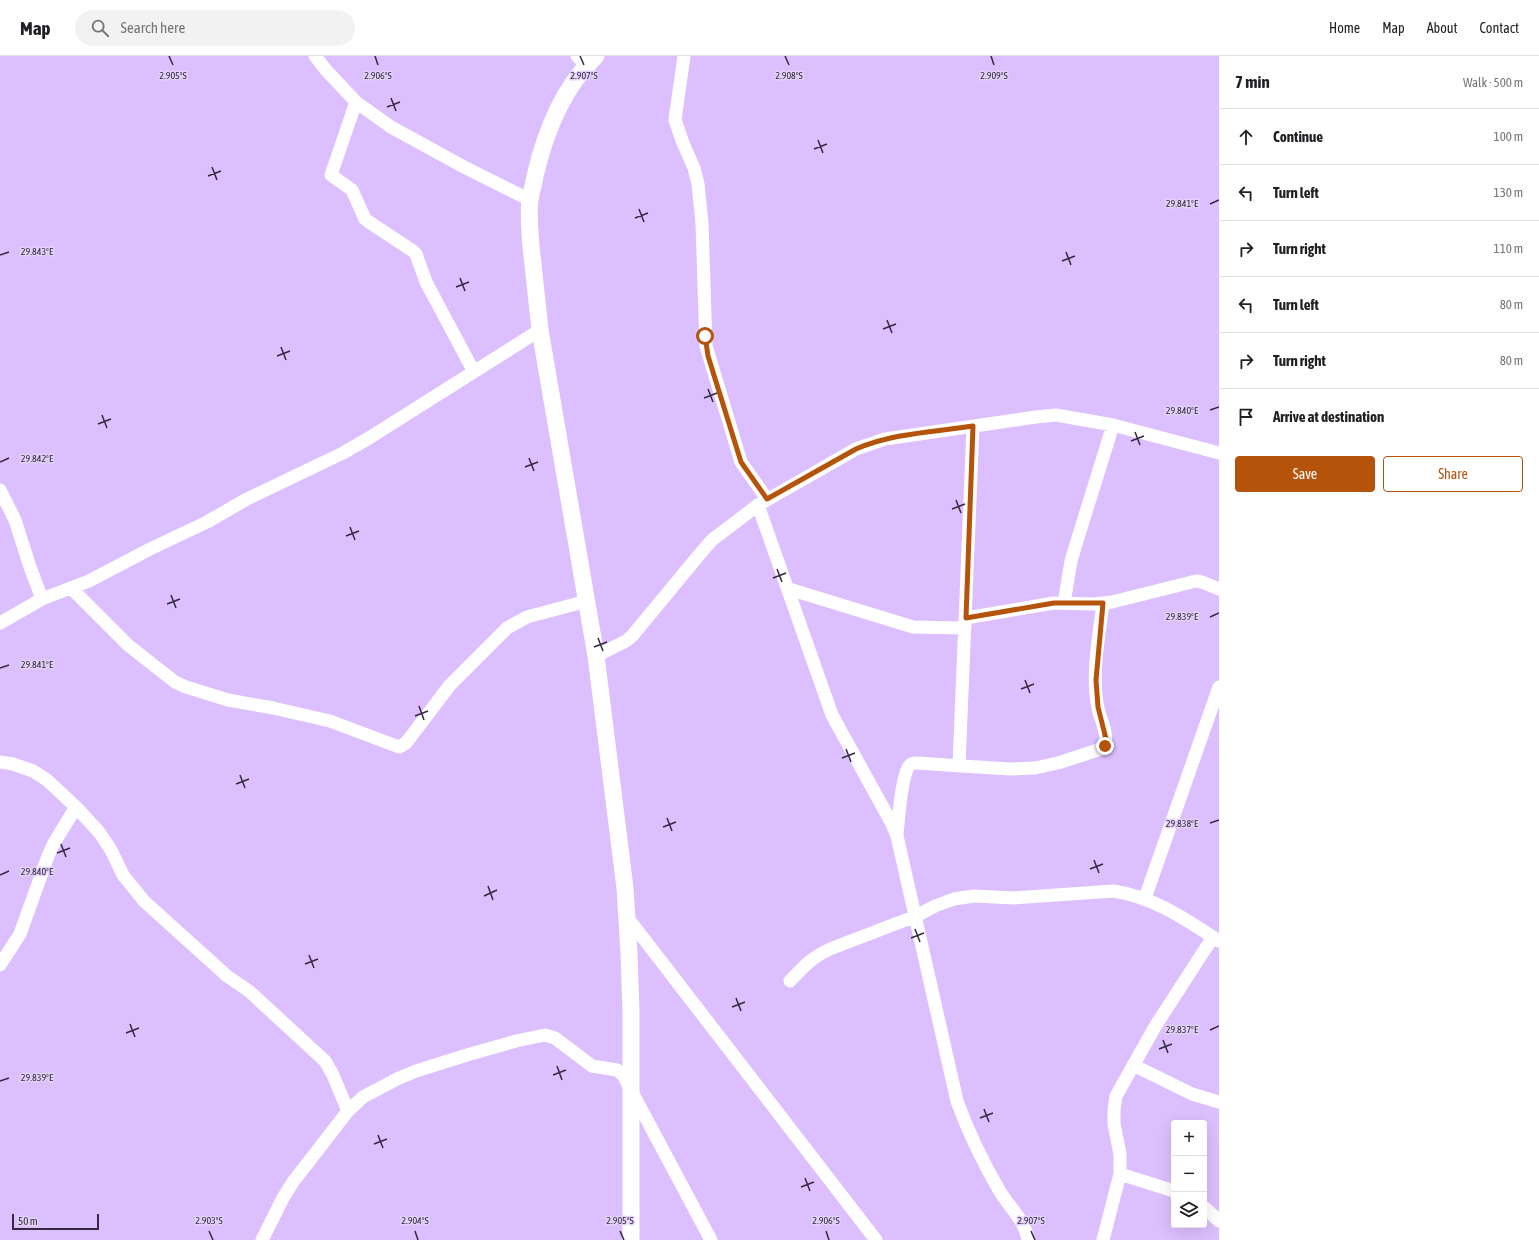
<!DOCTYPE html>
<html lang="en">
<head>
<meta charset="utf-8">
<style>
	:root { --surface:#fff; --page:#f2f2f2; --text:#202124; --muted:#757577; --line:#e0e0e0; --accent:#b45309 }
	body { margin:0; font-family:"Asap Condensed",sans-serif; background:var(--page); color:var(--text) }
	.controls { position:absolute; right:12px; bottom:12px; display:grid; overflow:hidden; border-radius:4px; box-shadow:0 4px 16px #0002 }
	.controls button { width:36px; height:36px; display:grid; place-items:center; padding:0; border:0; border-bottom:1px solid var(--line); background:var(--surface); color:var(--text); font:20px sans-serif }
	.scale { position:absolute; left:12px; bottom:10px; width:87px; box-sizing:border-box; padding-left:4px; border:2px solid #342941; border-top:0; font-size:11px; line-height:14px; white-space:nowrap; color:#342941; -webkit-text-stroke:3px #e3d2f8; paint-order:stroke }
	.stop { position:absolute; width:12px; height:12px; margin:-9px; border:3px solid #b45309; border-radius:50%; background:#fff }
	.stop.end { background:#b45309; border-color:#fff; box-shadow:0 1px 4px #0008 }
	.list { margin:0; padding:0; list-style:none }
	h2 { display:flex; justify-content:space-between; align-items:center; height:52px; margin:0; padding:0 16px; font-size:17px }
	h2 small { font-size:13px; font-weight:400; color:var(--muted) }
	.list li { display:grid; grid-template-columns:26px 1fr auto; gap:12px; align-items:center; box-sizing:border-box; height:56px; padding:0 16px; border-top:1px solid var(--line) }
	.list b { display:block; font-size:15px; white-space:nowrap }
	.list em { font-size:13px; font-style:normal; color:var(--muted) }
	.actions { display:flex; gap:8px; padding:12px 16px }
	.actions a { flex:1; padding:9px 0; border:1px solid var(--accent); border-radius:4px; text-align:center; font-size:14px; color:var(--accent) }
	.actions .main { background:var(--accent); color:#fff }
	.icon { flex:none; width:22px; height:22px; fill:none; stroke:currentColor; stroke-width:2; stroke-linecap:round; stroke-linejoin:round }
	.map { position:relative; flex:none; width:1219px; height:1184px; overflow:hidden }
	header { display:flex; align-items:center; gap:24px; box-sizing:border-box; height:56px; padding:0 20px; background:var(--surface); border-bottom:1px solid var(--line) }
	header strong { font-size:19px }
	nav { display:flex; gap:22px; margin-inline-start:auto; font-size:14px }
	.search { width:280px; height:36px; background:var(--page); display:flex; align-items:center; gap:10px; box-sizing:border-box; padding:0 14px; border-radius:22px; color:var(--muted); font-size:15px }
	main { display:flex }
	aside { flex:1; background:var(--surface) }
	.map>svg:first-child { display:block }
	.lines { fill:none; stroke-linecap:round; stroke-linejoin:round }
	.minor { stroke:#fff; stroke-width:13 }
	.major { stroke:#fff; stroke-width:17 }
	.route { stroke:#b45309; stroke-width:5 }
	.ticks { fill:none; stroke:#342941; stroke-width:1.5 }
	.ticks-label { font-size:10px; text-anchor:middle; fill:#342941; stroke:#e3d2f8; stroke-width:3; stroke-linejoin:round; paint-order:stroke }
</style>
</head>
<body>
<header>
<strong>Map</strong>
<div class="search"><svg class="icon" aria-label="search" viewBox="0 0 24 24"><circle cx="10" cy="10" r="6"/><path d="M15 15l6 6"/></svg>Search here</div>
<nav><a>Home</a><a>Map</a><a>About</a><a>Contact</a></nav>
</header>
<main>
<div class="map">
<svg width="1219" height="1184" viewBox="0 0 1219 1184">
	<rect width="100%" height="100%" fill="#dcbffe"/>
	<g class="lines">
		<path class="minor" d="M315,0l11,14 30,32 35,25 73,40 66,33
			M577,0l9,9
			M684,0l-9,64 8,23 11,25 4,16 4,39 4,123 35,116 26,37
			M356,46l-25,73 21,15 13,29 4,3 44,29 3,3 10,28 48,90
			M0,434l15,30 15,47 12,32
			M758,449l74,210 59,107 6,14 60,265c10,28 27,63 42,89 10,17 26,30 29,50
			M71,532l57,57 47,37 11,5 42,13 45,8 57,13 69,26 7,-4 44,-58 57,-57 20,-11 60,-16
			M789,533l124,38 52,1
			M1064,547l7,-42 6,-20 36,-116
			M966,562l88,-15 39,1 19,-2 84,-21 6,1 17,7
			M0,567l42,-24 47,-18 61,-32 57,-27 40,-23 96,-46 26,-15 171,-108
			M596,600l30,-15 6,-5 67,-81 13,-15 46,-35 98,-56 29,-10 151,-22 20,-2 57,10 106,28
			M0,706l13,2 20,7 14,9 29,27 23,25 12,18 12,25 21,26 83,75 22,15 76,70 8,14 15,36
			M959,709l14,-338
			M897,779c1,-11 5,-65 13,-70 2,-2 4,-2 6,-2l93,6 26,-1 23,-5 43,-14c11,-10 -1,-29 -3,-41 -7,-33 1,-71 5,-105
			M1145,842l74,-211
			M627,861l249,323
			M0,909l20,-31 28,-78 6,-13 22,-36
			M790,925c14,-15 21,-23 40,-32l86,-33 19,-10 19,-7 20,-3 40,2 99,-7c41,6 72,28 106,50
			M1133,1009l59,29 27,8
			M1120,1118l54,17
			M1204,1151l15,14
			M262,1184l21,-42 10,-16 55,-71 15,-14 34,-18 19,-8 51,-16 49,-14 29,-6 10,3 37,28 25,4 6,5 88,165
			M1103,1184l17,-66v-20l-6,-30v-14l2,-14 40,-71 57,-88"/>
		<path class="major" d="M596,0c-33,31 -51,77 -61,120 -1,8 -4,16 -5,24 -2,15 0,31 1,46 3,28 6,56 9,84l56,326 29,232 4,65 2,59v228"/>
	</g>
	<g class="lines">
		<path class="route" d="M705,280l3,20 33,106 26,37 89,-50c37,-16 78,-17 117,-23l-7,192 88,-15h49l-7,77 2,27 8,32 -1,7"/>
	</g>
	<path class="ticks" d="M169,0l4,9M375,0l3,9M580,0l4,9M785,0l4,9M991,0l3,9M391,42l5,13M387,51l13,-5M818,84l5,13M814,93l13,-5M212,111l5,13M208,120l13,-5M1210,148l9,-4M639,153l5,13M635,162l13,-5M1066,196l5,13M0,199l9,-3M1062,205l13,-5M460,222l5,13M456,231l13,-5M887,264l5,13M883,273l13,-5M281,291l5,13M277,300l13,-5M708,333l5,13M704,342l13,-5M1210,354l9,-3M102,359l5,13M98,368l13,-5M1135,376l5,13M1131,385l13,-5M529,402l5,13M0,406l9,-4M525,411l13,-5M956,444l5,13M952,453l13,-5M350,471l5,13M346,480l13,-5M777,513l5,13M773,522l13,-5M171,539l5,13M167,548l13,-5M1210,561l9,-4M598,582l5,13M594,591l13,-5M0,612l9,-3M1025,624l5,13M1021,633l13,-5M419,650l5,14M415,660l13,-5M846,693l5,13M842,702l13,-5M240,719l5,13M236,728l13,-5M667,762l5,13M1210,767l9,-3M663,771l13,-5M61,788l5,13M57,797l13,-5M1094,804l5,13M1090,813l13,-5M0,819l9,-4M488,830l5,14M484,840l13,-6M915,873l5,13M911,882l13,-5M309,899l5,13M305,908l13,-5M736,942l5,13M732,951l13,-5M130,968l5,13M1210,974l9,-4M126,977l13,-5M1163,984l5,13M1159,993l13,-5M557,1010l5,14M553,1019l13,-5M0,1025l9,-3M984,1053l5,13M980,1062l13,-5M378,1079l5,13M374,1088l13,-5M805,1122l5,13M801,1131l13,-5M209,1175l4,9M415,1175l3,9M620,1175l4,9M826,1175l3,9M1031,1175l4,9"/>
	<g class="ticks-label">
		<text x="173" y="23">2.905°S</text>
		<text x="378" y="23">2.906°S</text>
		<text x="584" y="23">2.907°S</text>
		<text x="789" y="23">2.908°S</text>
		<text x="994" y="23">2.909°S</text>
		<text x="1182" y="151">29.841°E</text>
		<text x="37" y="199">29.843°E</text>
		<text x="1182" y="358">29.840°E</text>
		<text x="37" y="406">29.842°E</text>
		<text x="1182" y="564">29.839°E</text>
		<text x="37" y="612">29.841°E</text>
		<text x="1182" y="771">29.838°E</text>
		<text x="37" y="819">29.840°E</text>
		<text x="1182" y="977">29.837°E</text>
		<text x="37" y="1025">29.839°E</text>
		<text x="209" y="1168">2.903°S</text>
		<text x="415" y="1168">2.904°S</text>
		<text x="620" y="1168">2.905°S</text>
		<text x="826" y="1168">2.906°S</text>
		<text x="1031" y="1168">2.907°S</text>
	</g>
</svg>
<div class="controls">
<button>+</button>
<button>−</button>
<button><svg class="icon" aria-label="layers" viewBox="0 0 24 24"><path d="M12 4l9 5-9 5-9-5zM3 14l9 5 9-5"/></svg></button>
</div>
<div class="scale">50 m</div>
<div class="stop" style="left:705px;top:280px"></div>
<div class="stop end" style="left:1105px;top:690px"></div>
</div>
<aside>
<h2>7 min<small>Walk · 500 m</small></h2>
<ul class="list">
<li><svg class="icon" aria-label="ahead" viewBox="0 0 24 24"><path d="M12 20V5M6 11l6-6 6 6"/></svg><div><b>Continue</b></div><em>100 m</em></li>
<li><svg class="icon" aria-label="left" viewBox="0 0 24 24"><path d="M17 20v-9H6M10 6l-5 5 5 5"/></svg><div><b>Turn left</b></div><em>130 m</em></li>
<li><svg class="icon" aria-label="right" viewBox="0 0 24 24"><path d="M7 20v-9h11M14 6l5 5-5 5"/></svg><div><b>Turn right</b></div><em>110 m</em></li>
<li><svg class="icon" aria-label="left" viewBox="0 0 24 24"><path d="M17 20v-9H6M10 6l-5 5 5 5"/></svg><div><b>Turn left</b></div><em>80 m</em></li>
<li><svg class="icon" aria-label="right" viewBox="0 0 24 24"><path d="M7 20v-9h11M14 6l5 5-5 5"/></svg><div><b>Turn right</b></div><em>80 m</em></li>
<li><svg class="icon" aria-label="arrive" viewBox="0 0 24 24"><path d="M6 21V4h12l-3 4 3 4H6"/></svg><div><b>Arrive at destination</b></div></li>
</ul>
<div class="actions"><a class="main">Save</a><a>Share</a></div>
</aside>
</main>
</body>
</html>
